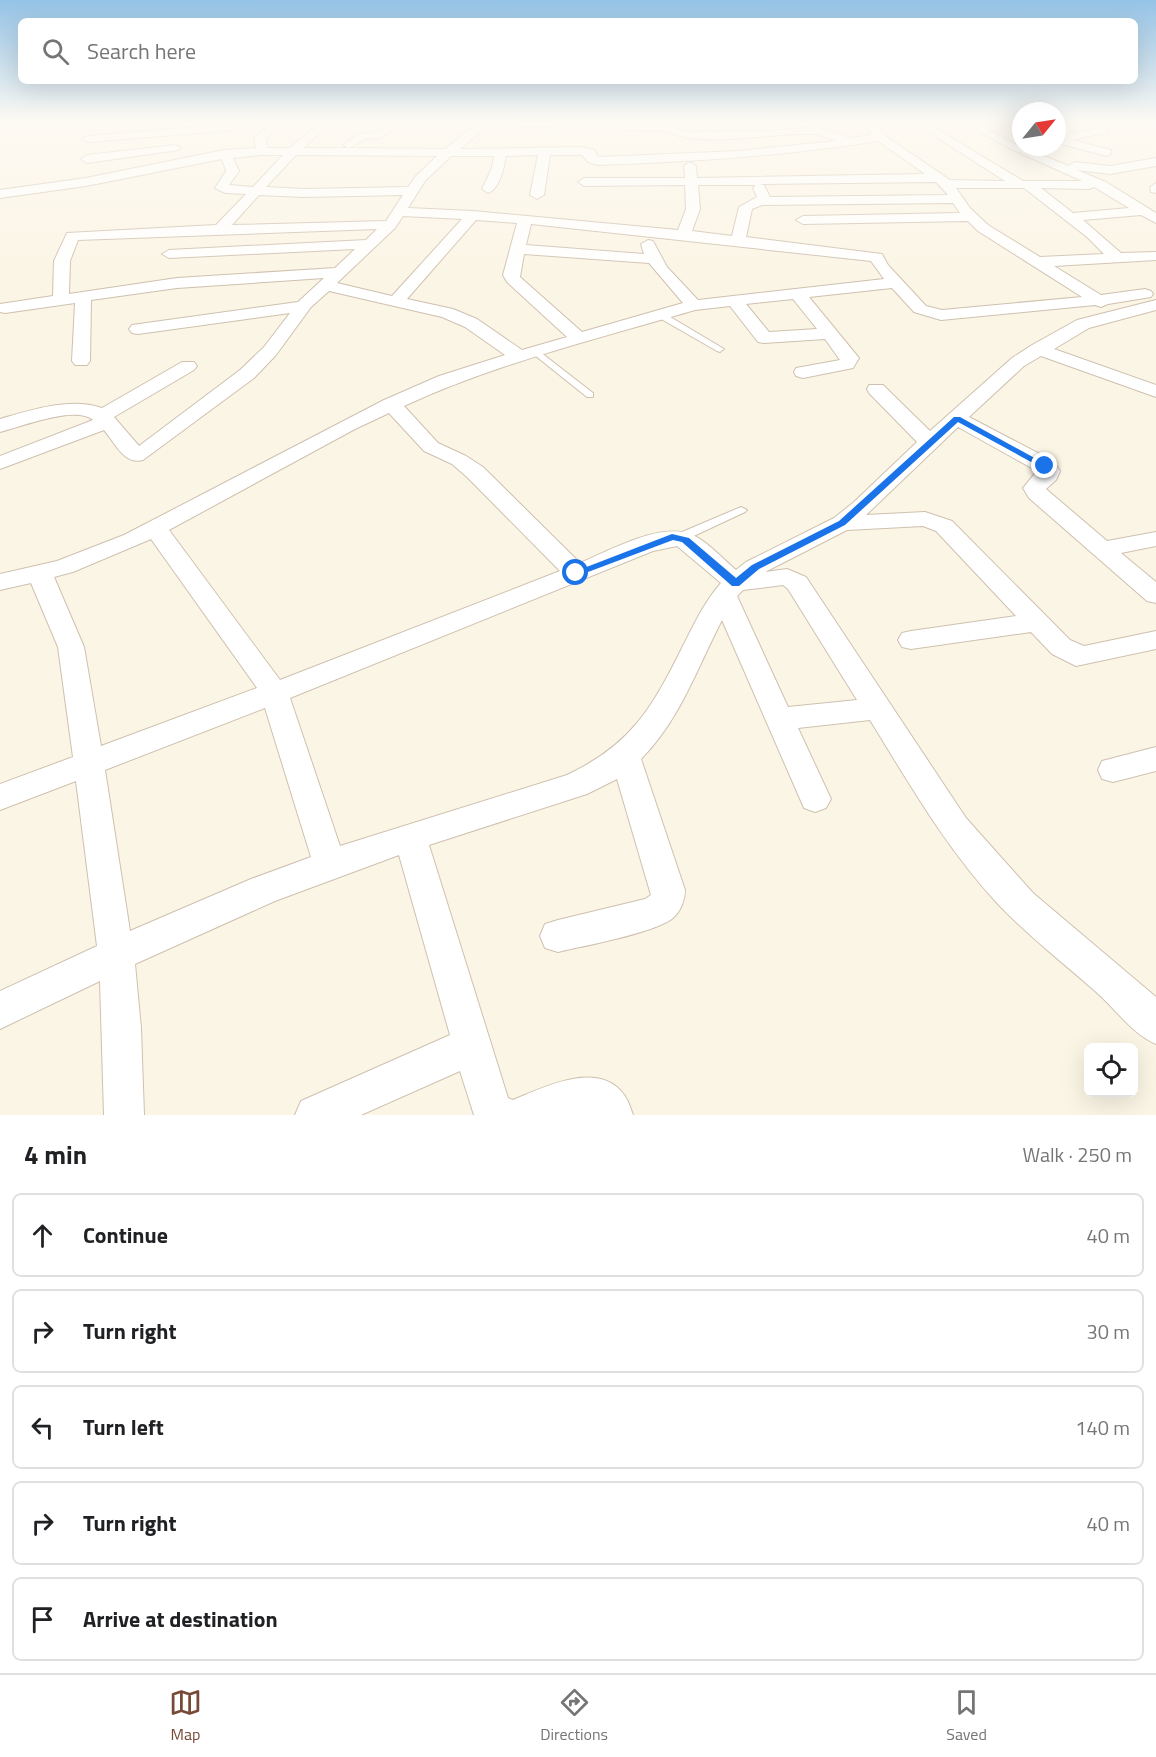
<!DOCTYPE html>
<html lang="en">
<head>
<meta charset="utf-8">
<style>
	:root { --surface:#fff; --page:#f6f6f6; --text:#202124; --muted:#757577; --line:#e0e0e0; --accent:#774a37 }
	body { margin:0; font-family:"Titillium Web",sans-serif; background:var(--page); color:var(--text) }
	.controls { position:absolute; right:18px; bottom:18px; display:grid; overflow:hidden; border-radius:9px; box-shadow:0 6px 24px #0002 }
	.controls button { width:54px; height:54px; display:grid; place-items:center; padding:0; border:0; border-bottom:2px solid var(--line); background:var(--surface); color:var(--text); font:30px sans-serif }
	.compass { position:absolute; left:1012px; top:102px; width:54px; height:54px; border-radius:50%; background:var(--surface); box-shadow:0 6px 24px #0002; rotate:60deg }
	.stop { position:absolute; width:18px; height:18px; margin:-14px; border:4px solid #1a73e8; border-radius:50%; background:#fff }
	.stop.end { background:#1a73e8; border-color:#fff; box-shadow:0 2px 6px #0008 }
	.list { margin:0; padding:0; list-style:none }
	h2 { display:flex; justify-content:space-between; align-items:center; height:78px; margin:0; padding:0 24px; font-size:26px }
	h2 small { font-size:20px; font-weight:400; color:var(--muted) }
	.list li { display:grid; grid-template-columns:39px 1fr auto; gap:18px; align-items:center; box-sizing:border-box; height:84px; margin:0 12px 12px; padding:0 12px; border:2px solid var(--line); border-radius:9px }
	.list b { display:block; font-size:22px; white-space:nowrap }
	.list em { font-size:20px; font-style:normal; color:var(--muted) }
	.icon { flex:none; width:33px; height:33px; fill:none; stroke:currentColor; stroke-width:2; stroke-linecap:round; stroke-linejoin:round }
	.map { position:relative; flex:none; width:1156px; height:1115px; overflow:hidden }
	.search { position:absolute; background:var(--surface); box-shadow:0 6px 24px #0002; left:18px; right:18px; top:18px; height:66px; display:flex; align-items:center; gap:15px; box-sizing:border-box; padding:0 21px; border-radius:9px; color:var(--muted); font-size:22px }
	.sheet { height:558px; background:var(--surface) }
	nav { display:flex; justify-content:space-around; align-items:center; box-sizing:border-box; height:84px; border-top:2px solid var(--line); background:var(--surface); font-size:16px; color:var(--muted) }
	nav a { display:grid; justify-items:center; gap:3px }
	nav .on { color:var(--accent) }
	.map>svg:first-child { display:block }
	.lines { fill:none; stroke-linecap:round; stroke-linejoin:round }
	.service-casing { stroke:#cfc0af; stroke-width:2 }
	.minor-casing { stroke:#cfc0af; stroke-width:2 }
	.service { fill:#fff; fill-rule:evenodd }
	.minor { fill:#fff; fill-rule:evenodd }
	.route { fill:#1a73e8 }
</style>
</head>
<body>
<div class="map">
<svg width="1156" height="1115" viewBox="0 0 1156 1115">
	<rect width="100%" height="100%" fill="#fbf5e5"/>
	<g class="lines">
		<g class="service-casing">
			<path id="service" d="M656,312h6l62,37 -4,3 -3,-1 -61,-35z
				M535,348l58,45v4h-6l-55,-44v-4z
				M741,507l6,3 -2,2 -62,29 -4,1 -6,-4 2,-3z"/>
		</g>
		<g class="minor-casing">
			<path id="minor" d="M228,122h10l-4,7 -10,2 -136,11 -6,-3 6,-3 136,-11z
				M273,122h11l-18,17 1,9h23l31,-26h11l-29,26h46l-6,-3 15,-11 16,-1 16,-11h11l-20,16 -16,1 -16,9 96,1 30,-24h-34l-5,-3h137l95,3 16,7 83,-1 49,-4 34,11 22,-3 -11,-13h11l16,16 62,42 55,1 -92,-59h12l98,59h59l-75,-34 -45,-25h12l47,25 48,19 6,-4 35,4 46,-8v8l-46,8 -33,-4 29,12 50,31v10l-15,-8 -58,5 38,33 35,-1v8l-102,6 47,29 44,-6 6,2 2,3 -2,3 -43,7 -7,3 -6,-2 -154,15 -27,-8 -22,-24 -83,9 50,61 -6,10 -50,10 -7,-2 -2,-4 2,-4 44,-8 -15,-21 -61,4 -6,-1 -28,-36 -35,4c-98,29 -198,53 -291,96l34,37 28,13 17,11 97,96c29,-12 82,-42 112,-28 14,5 32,25 44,35l10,-8 88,-44 20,-16 63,-60 -48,-49 -2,-4 2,-4h14l47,46 82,-73 20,-13 45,-25 79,-20v10l-67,18 -35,21 102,36v12l-115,-41 -17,10 -55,51 84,44 7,10 -4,9 -10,9 61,52 49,-9v14l-35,7 35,29v21l-9,-2 -118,-103 -6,-10 14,-17 -79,-44 -92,88 59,-3 27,9 118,119 14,6 72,-15v18l-80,17 -24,-12 -21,-22 -120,17 -9,-2 -4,-7 4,-7 9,-2 105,-15 -80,-85 -13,-5 -76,4 -82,42 22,-3 19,8 160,241 67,75 123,104v47c-24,-10 -41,-36 -61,-53 -33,-29 -68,-56 -98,-88 -51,-55 -88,-120 -127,-183l-72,8 33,71 -5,9 -11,4 -11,-4 -82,-188c-25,48 -42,100 -81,139l44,131c0,9 -4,20 -10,26 -14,16 -93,30 -117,36l-13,-4 -5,-12 5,-12 13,-4 87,-21 6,-4 -34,-116 -30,15 -158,51 79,253 5,2c29,-12 80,-38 107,-10 7,7 10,16 13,25h-159l-14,-44 -99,44h-66l6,-14 149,-66 -51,-180 -124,46 -140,63 6,64 3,87h-40l-4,-134 -100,48v-38l97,-45 -21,-165 -76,29v-26l73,-27 -15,-110 -27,-64 -31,7v-16l57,-13 67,-26 260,-135 55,-24 66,-21 -40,-28 -23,-10 -113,-26 -18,16 -35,48 -22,23 -111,82c-19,5 -28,-17 -39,-30l-104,39v-13l93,-36c-18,-15 -72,7 -93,12v-13c31,-9 70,-22 102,-11l80,-46h12l3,4 -3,4 -80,47 25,29 101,-76 24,-23 26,-34 -152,21 -6,-1 -3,-4 3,-4 166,-23 26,-24 -147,10 -86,12 -1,61 -3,4h-12l-3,-4 3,-58 -70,10 -5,-1v-8l53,-8 1,-35 13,-28 149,-8 30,-31 -21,-1 -10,-5 11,-17 -4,-12 -136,27 -86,12v-8l86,-12 138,-28 32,-2 -2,-10zM489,125l177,6c35,18 107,1 147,3 7,0 15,4 22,7l-96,10 -141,6 -4,-7 -11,-3 -123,2zM878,141l47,33 -228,4 -1,-12 -6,-4 -6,4 1,12h-101l-6,4 6,4 101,-1 1,24 -8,21 -205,-19 -65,-3 17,-27 26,-25h43l-2,12 -10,21 6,4c12,-4 16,-26 18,-37l32,-1 -8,40 7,4 7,-4 6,-40h32l6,7 9,3c95,-3 188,-9 281,-24zM262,155h21l-30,32 -24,-2 10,-14 -6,-13zM296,155l141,1 -21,20 -8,11 -104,2 -38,-2zM936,182l12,13 -178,2 -6,-12 -5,-1zM698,185h58l-3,3 4,9 -18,10 -7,29 -40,-5 8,-22zM1094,187l35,21 -56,5 -32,-25 48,1zM956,188h68l63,49 17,17 -64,3 -52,-32 -18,-17zM259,195l45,2 99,-2 -17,26 -154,4zM953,203l7,10 -157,3 -7,4 7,4 165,-3 10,10 104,66 -140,13 -16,-4 -38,-41 -6,-11 -136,-17 6,-28 10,-4zM403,216l59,3 -70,77 -55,-13 58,-55zM476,220l41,3 -14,52 4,7 60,55 -45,13 -45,-31 -24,-10 -46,-10zM531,224l340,37 13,18 -186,21 -31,-33 -14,-26 -5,-1 -7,4 3,10 -118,-9zM377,229l-11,11 -197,10 -7,4 7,4 186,-9 -20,19 -158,10 -108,16 1,-33 8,-21zM524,254l125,9 34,40 -101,29 -62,-55zM793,299l24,30 -48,3 -23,-28zM389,413l35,38 28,13 15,13 93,94 -280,109 -111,-150 186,-101zM151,539l106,149 -156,58 -17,-99 -30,-70 19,-5zM677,546l44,37c-16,18 -27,41 -38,63 -31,62 -51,98 -116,129l-227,71 -50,-148 363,-147zM783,585l5,4 69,111 -69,7 -51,-111 6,-6zM265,708l46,149 -60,22 -121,52 -25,-161z
				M1104,127l4,1v4l-36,8 39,10v4l-4,2 -50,-13v-6z
				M175,145l6,3 -2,2 -92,13 -6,-4 6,-4z
				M1156,183v10l-5,-1 -1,-5z
				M1156,747v24l-43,11 -11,-3 -4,-9 4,-9z"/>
		</g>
		<use href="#service" class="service"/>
		<use href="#minor" class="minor"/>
	</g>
	<linearGradient id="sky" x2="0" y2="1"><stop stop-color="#95c3e6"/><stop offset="0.44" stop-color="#fdfaf3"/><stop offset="1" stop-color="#fdfaf3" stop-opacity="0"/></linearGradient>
	<rect width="1156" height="278" fill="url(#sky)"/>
	<path class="route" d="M954,417h6l89,49 -7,2 -84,-46 -113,103 -86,44 -20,17h-7l-50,-44 -9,-2 -93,35 -4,1 -5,-3 101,-39 17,4 47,40 16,-13 87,-44z"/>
</svg>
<div class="controls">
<button><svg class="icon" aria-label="locate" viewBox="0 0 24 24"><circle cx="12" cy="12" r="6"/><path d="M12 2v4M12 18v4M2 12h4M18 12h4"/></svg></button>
</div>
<svg class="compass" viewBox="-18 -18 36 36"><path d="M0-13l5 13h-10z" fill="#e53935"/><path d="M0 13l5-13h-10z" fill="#757577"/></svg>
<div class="stop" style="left:576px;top:573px"></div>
<div class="stop end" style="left:1045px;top:466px"></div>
<div class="search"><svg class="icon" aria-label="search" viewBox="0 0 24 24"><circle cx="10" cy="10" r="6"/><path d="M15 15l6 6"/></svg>Search here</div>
</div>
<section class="sheet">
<h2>4 min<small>Walk · 250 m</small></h2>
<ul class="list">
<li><svg class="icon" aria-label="ahead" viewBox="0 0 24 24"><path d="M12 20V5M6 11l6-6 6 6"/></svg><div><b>Continue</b></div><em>40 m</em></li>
<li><svg class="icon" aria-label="right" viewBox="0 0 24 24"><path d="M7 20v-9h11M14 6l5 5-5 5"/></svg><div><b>Turn right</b></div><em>30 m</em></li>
<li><svg class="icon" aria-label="left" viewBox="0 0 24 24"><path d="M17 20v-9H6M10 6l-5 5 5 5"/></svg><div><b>Turn left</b></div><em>140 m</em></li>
<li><svg class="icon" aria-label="right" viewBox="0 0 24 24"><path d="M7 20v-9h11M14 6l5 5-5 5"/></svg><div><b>Turn right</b></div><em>40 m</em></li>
<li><svg class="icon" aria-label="arrive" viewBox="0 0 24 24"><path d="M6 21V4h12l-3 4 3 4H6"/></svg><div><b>Arrive at destination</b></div></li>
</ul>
</section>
<nav>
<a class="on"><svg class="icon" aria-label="map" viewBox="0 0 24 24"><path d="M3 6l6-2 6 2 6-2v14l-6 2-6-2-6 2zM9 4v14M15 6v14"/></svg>Map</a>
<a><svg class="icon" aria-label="directions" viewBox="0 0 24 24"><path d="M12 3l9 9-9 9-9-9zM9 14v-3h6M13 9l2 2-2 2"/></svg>Directions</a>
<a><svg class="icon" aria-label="saved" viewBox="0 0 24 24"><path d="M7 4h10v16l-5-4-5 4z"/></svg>Saved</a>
</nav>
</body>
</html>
